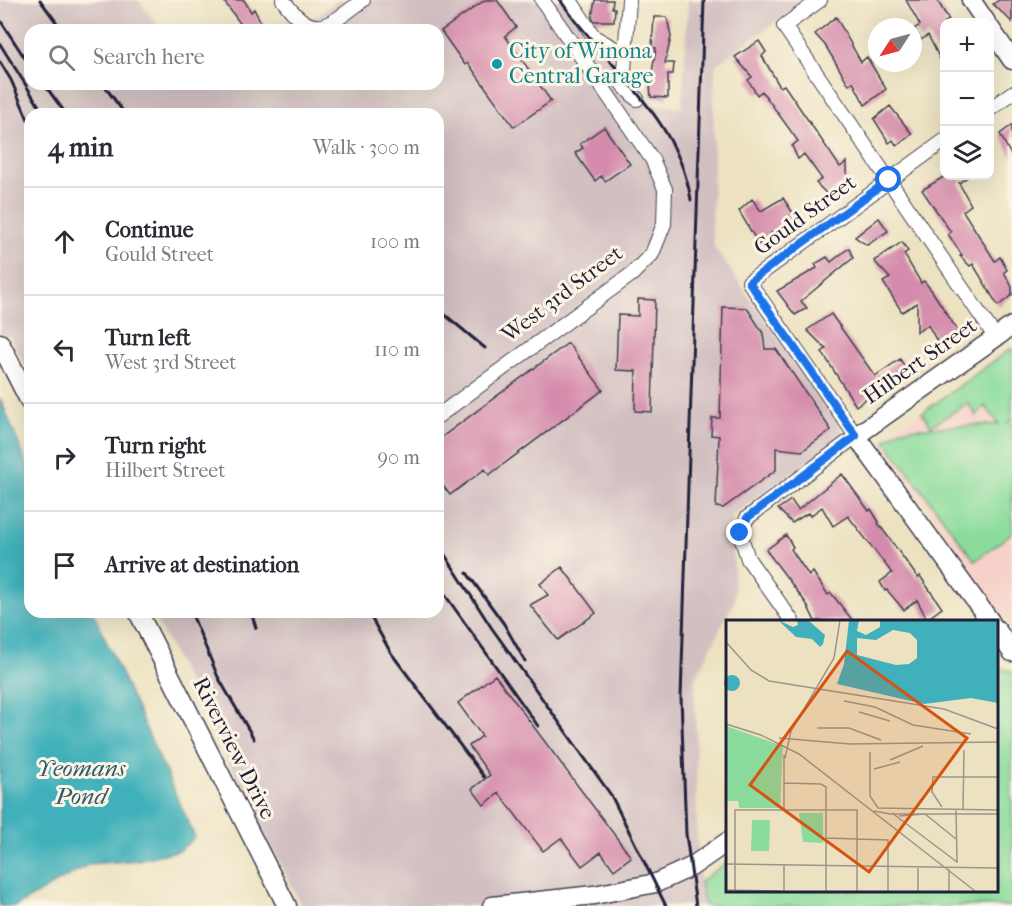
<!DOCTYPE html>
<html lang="en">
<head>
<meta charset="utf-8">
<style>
	:root { --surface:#fff; --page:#f7f7f7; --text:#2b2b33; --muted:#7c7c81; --line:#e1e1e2 }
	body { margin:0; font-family:"IM FELL French Canon",serif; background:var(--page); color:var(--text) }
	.controls { position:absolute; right:18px; top:18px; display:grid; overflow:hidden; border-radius:12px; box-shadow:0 6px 24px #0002 }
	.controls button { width:54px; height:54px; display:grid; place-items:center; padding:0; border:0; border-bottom:2px solid var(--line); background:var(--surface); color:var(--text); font:30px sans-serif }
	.compass { position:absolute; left:868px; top:18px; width:54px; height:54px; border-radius:50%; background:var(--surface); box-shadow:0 6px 24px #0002; rotate:234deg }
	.stop { position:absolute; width:18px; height:18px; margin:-14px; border:4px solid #1a73e8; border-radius:50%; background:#fff }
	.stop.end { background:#1a73e8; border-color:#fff; box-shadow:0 2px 6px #0008 }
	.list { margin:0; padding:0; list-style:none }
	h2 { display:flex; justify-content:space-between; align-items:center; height:78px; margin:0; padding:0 24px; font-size:26px }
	h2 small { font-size:20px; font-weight:400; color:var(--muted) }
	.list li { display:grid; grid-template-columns:39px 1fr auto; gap:18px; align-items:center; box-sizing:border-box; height:108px; padding:0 24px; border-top:2px solid var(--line) }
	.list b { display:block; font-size:22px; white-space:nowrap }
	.list p { margin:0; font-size:20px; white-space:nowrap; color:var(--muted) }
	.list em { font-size:20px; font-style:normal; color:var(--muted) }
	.icon { flex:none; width:33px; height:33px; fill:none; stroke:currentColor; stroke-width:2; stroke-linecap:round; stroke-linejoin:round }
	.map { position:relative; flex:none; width:1012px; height:906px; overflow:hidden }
	.search { position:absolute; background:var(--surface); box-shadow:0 6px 24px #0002; left:24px; top:24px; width:420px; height:66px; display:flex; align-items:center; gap:15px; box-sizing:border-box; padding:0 21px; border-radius:18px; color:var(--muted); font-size:22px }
	.panel { position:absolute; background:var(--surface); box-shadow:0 6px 24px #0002; left:24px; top:108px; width:420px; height:510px; border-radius:18px }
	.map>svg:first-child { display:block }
	.built { fill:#f7d1c9 }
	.industrial { fill:#d2bfc1 }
	.green { fill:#8bdc9c; stroke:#567f6c; stroke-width:1.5 }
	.water { fill:#40b0ba; stroke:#31697a; stroke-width:1.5 }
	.building { fill:#d58cac }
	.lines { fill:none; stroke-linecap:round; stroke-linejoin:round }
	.street-casing { stroke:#403f4f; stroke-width:16 }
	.secondary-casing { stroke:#403f4f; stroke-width:21 }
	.street { stroke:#fff; stroke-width:14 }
	.secondary { stroke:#fff; stroke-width:18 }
	.rail { stroke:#22223b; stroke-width:3 }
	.route { stroke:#1a73e8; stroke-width:8 }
	.culture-dot { fill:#0f9aa8; stroke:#fcf5e5; stroke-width:2 }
	.labels { text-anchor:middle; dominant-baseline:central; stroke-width:6; stroke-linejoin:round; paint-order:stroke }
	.culture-label { font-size:22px; fill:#0d838f; stroke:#fcf5e5; text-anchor:start }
	.street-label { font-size:22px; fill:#22223b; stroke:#fcf5e5 }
	.water-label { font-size:24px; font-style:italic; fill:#2e5b6e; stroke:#fcf5e5 }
	.inset-road { fill:none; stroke:#9b958b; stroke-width:1.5 }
	.view { fill:#d45411; fill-opacity:0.15; stroke:#d45411; stroke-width:3 }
	.inset-edge { fill:none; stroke:#22223b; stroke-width:3 }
</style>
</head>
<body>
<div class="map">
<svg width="1012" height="906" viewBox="0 0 1012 906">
	<rect width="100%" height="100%" fill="#fcf5e5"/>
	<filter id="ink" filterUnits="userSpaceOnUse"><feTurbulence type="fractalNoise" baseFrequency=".0167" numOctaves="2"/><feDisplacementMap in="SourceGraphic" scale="12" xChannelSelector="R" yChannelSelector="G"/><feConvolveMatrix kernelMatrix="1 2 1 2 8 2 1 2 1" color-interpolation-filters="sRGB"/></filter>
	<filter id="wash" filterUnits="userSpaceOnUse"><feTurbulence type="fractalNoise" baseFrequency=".008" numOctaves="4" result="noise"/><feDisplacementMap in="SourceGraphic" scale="24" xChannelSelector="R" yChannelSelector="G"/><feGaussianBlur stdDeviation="1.35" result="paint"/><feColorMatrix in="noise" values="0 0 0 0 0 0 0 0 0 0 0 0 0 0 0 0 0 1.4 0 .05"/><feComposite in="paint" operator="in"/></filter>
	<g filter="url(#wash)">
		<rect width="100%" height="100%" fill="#ece2c1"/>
		<path class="built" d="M1012,346v281l-132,-186z"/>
		<path class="industrial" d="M0,0h138l24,30h-132v54h408v-54h-168l9,-7 37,-7 22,-16h227l16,23 73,81 28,5 6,-109h119l-92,65 -3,163 2,19 131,187 -113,82 3,84 -40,79 2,157 3,46 5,24h-403l-150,-294h286v-498h-408v260l-20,-38 -10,-1z"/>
		<path class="green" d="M1012,348v72l-5,3 5,1v109l-37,28 -90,-120 16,-12 98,-5 -14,-18 -9,10 -8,-13 -37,23 -9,-13z
			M999,668l13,3v235h-307l-5,-24 27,-20v28h269v-220z"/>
		<path class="water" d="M0,398l30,74v140h63l102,225 -15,13 -42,10 -49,4 -73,42h-16z"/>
		<g id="blocks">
			<path class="building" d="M223,0h21l7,12 3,-3 9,17 -6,4h-12z
				M485,0h12l19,27 -11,9 46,65 -37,26 -46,-64 -3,2 -24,-34z
				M595,0h18l-1,8h3l-1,13h-20l-2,-4z
				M906,0h31l12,20 -4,2v47l-17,-34 -7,5 -7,-11 6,-4z
				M999,0h13v22l-19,-18z
				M654,17h13l4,20 -6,26h9l-1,11h-5v24l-17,-1 -1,-13 6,-36h-4z
				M836,17l25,45 6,-5 19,32 -21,16 -12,-23 -4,3 -24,-40 -10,-11z
				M759,41l7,11 -4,4 18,31 4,-2 56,82 7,-5v18l-19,15 -12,-12 6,-4 -18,-25 -6,5 -6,-13 6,-5 -36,-50 -5,4 -9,-15 4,-3 -17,-20z
				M890,106l22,28 -15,12 -4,-6 -4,3 -15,-24z
				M1012,125v32l-12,-23z
				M604,127l26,37 -25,17 -4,-5 -6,5 -20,-28 8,-5 -3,-4z
				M945,176h24l-10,7 12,22 -8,6 32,50 5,-4 7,13 -3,2 8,15v8l-14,11 -25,-42 -3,2 -10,-10 2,-1 -14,-21 3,-2 -29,-42z
				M783,198l14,21 -27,15 1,2 -12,9 -20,-34 13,-12 9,12z
				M879,218l9,13 -21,14 -12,-8z
				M902,242l6,9 -4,3 17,29 3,-2 8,10 26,40 -19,14 -11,-20 -11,7v-29l-15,9 -19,-30 7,-4 -16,-17z
				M849,248l4,10 -52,43 6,7 -12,7 -18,-24 40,-23 -2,-4 12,-7 4,5z
				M638,299l17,1 -3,112 -17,-1 1,-40 -20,-1 2,-55 20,1z
				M723,307l24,1 16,25 2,16h11l55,81 -29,21 -26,-3v22l-53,38 -7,-1 3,-71 -8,-1 1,-17h8z
				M831,314l44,62 25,-17 6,10 -50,37 -34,-54 4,-3 -19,-19z
				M568,343l35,47 -114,85 -4,-6 -35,26 -12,-16v-39z
				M842,474l27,37 2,-2 8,13 -1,1 40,55 2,-2 22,32 -15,11 -10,-19 -13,10 -17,-20 -2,1 -5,-9 12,-9 -44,-57 -15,10 -11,-19 -12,9 -2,-3 -16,10 -14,-14 13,-9 7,10z
				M786,535l7,12 -2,2 18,27 4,-4 15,23 3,-2 22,28h-38l-9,-18 -40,-53z
				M562,567l34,46 -38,27 -28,-35 18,-10 -8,-11z
				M495,675l136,182 -17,13 -13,-18 -19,14 -21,-28 -18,13 -44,-58 -15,12 -12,-16 18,-14 -21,-29 13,-10 -24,-33z"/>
		</g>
	</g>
	<g filter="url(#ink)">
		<use href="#blocks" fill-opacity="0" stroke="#403f4f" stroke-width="1.5"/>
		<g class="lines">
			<g class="street-casing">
				<path id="street" d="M283,0c31,43 45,26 80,0
					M570,0l24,37 32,18
					M629,0l-6,85 14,14
					M820,0l-36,26 212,312
					M990,109l22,-16
					M438,416l194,-142 20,-20 12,-30 1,-35 -13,-30 -110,-159
					M792,621l-44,-62 -8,-26 7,-15 109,-82 -107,-154 195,-141"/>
			</g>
			<g class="secondary-casing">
				<path id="secondary" d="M971,0l15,22
					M990,28l22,32
					M0,343l30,59
					M138,612l149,294
					M990,621l-134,-185 156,-110
					M996,629l16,23
					M492,906l102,-11 62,-12 35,-16 36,-25"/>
			</g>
			<use href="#street" class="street"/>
			<use href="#secondary" class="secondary"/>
			<path class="rail" d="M40,0l22,30
				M560,0c46,66 118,116 131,200
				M0,20l30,46
				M0,44l44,70
				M0,62l11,18 19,44
				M44,84l22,30
				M103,84l22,30
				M438,309l47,39
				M438,544l53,83 120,168 55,111
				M467,573l37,51 21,37
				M438,585l100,141
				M191,612l27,65 36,62
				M251,612l5,16
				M368,612l23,41 93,124
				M696,906l-10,-72 -5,-137 23,-697"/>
		</g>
	</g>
	<g class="lines" filter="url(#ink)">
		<path class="route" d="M740,533l7,-15 109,-82 -107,-154 140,-102"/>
	</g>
	<circle class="culture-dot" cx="497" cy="64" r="6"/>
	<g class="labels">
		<g class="culture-label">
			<text x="509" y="51">City of Winona<tspan x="509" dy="25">Central Garage</tspan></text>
		</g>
		<g class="street-label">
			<text transform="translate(805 215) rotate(-36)">Gould Street</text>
			<text transform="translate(562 294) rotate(-37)">West 3rd Street</text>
			<text transform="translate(920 361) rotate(-35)">Hilbert Street</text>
			<text transform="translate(234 748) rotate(63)">Riverview Drive</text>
		</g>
		<g class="water-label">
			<text x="81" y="768">Yeomans<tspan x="81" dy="28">Pond</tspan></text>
		</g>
	</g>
	<g transform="translate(726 620)">
		<rect width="272" height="272" fill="#ece2c1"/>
		<path d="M0,106l57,20 -3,62h-41l-1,-7h-12zM73,193h24v30l-20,-1zM26,200h18l-1,31h-18z" fill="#8bdc9c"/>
		<path d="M52,0l15,7 5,-2 -1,-5h11l17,15 -2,9 -3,3 -8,-8 -16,-2zM123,0h10l-2,11 9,4 14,-8v-7h117l1,83 -27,-5 -47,6 -87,-20 7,-20zM167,10l17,3 7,7v18l-8,6 -13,1 -39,-10v-17l19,2zM-2 63a8 8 0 1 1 16 0a8 8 0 1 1-16 0Z" fill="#40b0ba" fill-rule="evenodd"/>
		<path class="inset-road" d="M0,22l25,28 18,11 175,28 54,20M118,81l31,6 38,18 58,9M133,92l31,9M0,104l35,11 38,19 176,137M91,108h32l32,12M53,118l71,6 148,-2M144,132v44l8,12 120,2M59,138l6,-27 43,-73 6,-38M164,140l33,-14M148,149l26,-7M58,163l37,1 5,3v104M216,187l-10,-15 1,-15h65M230,189l1,54M58,190v-55M237,190l1,-60M148,191l16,3h108M166,193l65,49M173,196l26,-2 31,25M100,218l62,2v51M0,244l272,4M0,270l54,1M9,270v-80h122v81M58,271v-26M192,271v-23M223,271v-22"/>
		<path class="view" d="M121,31l120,87 -98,134 -119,-87z"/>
		<rect width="272" height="272" class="inset-edge"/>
	</g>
</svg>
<div class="controls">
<button>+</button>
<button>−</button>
<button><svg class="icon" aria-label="layers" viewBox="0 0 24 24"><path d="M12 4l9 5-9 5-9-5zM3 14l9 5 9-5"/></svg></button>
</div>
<svg class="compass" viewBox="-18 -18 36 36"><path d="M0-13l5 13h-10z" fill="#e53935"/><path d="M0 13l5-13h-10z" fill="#7c7c81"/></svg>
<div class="stop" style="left:889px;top:180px"></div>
<div class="stop end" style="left:740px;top:533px"></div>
<div class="search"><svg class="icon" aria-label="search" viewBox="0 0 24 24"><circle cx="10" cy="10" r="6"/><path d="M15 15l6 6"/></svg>Search here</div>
<section class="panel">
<h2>4 min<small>Walk · 300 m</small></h2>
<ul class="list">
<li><svg class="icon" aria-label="ahead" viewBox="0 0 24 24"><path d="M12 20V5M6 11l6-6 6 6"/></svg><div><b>Continue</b><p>Gould Street</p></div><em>100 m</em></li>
<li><svg class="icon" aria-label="left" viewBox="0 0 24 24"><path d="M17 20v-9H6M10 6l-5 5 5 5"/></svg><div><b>Turn left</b><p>West 3rd Street</p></div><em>110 m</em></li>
<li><svg class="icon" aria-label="right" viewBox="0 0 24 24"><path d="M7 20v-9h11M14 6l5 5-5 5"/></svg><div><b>Turn right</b><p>Hilbert Street</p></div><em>90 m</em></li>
<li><svg class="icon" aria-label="arrive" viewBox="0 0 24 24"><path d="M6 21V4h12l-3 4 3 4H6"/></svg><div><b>Arrive at destination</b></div></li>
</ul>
</section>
</div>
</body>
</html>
